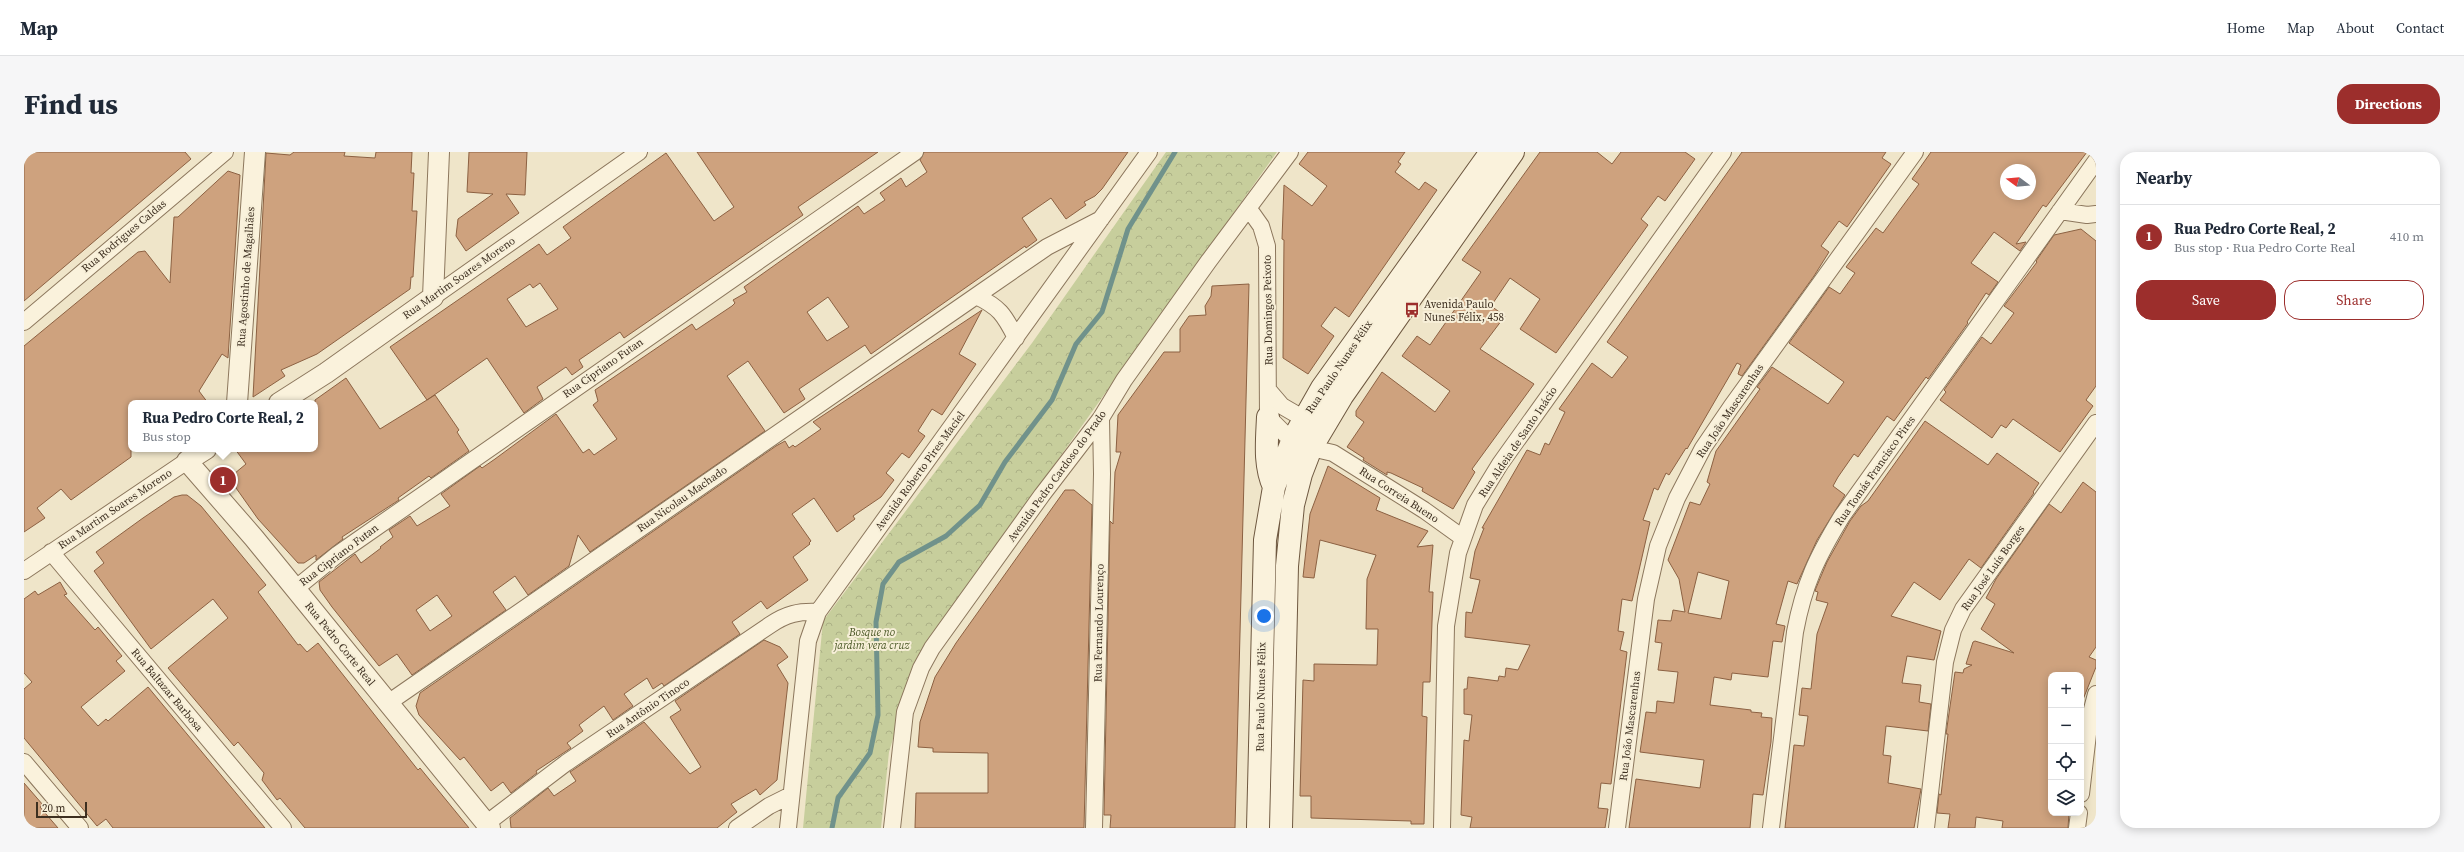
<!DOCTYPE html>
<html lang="en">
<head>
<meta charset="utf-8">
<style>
	:root { --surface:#fff; --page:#f6f6f7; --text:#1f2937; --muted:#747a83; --line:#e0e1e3; --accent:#9c2e2c }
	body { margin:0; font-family:"Source Serif 4",serif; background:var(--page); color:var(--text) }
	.controls { position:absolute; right:12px; bottom:12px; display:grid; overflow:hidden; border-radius:8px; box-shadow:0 2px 10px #0003 }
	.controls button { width:36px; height:36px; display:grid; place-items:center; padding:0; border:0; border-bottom:1px solid var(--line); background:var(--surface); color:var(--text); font:20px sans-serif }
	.compass { position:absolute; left:1976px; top:12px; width:36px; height:36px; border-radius:50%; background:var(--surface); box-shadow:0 2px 10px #0003; rotate:286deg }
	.scale { position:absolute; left:12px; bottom:10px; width:51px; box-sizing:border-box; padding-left:4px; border:2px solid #3d2f20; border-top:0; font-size:11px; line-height:14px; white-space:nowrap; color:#3d2f20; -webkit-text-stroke:3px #f7efd8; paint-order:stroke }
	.you { position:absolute; left:1240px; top:464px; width:14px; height:14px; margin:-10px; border:3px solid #fff; border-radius:50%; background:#1a73e8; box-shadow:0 0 0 6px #1a73e833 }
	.badge { display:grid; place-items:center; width:26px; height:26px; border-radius:50%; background:var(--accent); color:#fff; font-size:13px; font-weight:700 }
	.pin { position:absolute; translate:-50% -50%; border:2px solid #fff; box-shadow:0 1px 4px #0006 }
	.popup { position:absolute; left:104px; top:248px; width:190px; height:52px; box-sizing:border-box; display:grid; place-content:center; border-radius:8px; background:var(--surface); filter:drop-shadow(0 1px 3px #0005); font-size:13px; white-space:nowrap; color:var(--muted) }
	.popup b { font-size:15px; color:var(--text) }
	.popup::after { content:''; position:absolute; left:50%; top:100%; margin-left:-8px; border:8px solid transparent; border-top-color:var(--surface) }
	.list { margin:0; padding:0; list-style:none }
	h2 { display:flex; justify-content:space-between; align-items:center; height:52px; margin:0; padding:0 16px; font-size:17px }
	h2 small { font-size:13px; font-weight:400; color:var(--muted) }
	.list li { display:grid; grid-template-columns:26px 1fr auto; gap:12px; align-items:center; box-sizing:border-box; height:64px; padding:0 16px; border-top:1px solid var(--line) }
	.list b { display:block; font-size:15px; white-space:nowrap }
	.list p { margin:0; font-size:13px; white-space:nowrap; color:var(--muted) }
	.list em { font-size:13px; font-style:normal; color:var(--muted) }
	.actions { display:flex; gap:8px; padding:12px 16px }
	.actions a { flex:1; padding:9px 0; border:1px solid var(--accent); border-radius:16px; text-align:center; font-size:14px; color:var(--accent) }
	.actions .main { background:var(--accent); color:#fff }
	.icon { flex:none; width:22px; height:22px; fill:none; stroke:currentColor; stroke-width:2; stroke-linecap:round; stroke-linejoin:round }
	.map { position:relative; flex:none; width:2072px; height:676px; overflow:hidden; border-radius:16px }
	header { display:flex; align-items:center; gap:24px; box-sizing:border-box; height:56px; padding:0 20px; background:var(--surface); border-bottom:1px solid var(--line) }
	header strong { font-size:19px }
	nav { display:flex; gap:22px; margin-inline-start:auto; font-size:14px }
	.intro { display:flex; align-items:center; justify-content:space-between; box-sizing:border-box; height:96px; padding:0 24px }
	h1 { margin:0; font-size:28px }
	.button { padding:10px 18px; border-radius:16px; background:var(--accent); color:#fff; font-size:14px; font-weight:700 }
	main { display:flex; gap:24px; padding:0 24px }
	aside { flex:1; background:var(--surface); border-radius:16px; box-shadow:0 2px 10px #0003 }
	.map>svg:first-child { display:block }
	.forest { fill:url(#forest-crowns) }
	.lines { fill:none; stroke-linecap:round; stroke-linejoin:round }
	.stream { stroke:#70928b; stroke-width:5 }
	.building { fill:#cea27e; stroke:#8c6142; fill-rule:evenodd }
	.minor-casing { stroke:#8c775d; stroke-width:18 }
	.tertiary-casing { stroke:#8c775d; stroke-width:22 }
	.secondary-casing { stroke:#6e5840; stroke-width:24 }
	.minor { stroke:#faf2dc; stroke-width:16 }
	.tertiary { stroke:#faf2dc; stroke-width:20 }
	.secondary { stroke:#faf2dc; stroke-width:22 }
	.labels { text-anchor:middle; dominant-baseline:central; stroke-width:4; stroke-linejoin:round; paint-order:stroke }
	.street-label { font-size:11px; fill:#3d2f20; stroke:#f7efd8 }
	.poi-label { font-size:11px; fill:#3d2f20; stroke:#f7efd8; text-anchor:start }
	.park-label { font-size:11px; font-style:italic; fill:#4b5927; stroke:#f7efd8 }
</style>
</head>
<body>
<header>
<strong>Map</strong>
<nav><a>Home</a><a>Map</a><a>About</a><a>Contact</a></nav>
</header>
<div class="intro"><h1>Find us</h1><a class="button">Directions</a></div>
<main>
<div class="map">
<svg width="2072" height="676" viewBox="0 0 2072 676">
	<defs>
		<pattern id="forest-crowns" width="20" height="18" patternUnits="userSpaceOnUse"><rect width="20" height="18" fill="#c7ce9c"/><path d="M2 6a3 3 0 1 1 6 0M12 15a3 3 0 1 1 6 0" fill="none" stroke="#acb186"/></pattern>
	</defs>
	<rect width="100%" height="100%" fill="#efe5c9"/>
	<path class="forest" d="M1142,0h111l-359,504 -29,96 -8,76h-78l20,-207 209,-278z"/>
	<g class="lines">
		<path class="stream" d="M808,676l6,-30 32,-45 8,-38 -2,-93 7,-38 16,-22 47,-26 34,-31 25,-43 47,-62 24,-56 26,-32 26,-83 47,-77"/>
	</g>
	<path class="building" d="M0,0h161l6,7 -167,142z
		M270,0h51l-1,4 31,2 1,-6h36l-1,21h3l-2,38h5l-4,66h-2l-1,12 -93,65 -36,16 4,6 -32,21 13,-244 24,2z
		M445,0h58l-2,43 -19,-1 13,19 -53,38 -10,-15 2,-17 35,-25 -26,-2z
		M673,0h181l-80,55 5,8 -179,123 -4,-6 -41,28 4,7 -11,8 -6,-8 -29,20 6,12 -19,14 -37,-55 -60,42 -37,-53 149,-103 8,11 24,-17 -8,-11 103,-74 48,68 20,-14zM516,131l18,26 -32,18 -19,-28 23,-15 3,4z
		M900,0h204l-26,37 -7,7 -11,6 2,3 -20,14 -15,-21 -29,20 15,22 -11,8 -1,-2 -154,108 -6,-9 -66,44 6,10 -21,14 -36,-52 -21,15 38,55 -175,121 -12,-17 -9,31 -41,29 -13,-19 -22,16 13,18 -94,65 -15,-21 -18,12 -47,-59 -12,-17 -1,-8 36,-28 6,9 20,-15 -1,-1 13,-10 -4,-7 21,-14 7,10 33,-20 -9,-12 39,-28 2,2 13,-9 61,-45 27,39 6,-4 5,6 23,-16 -24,-34 5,-4 -3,-11 97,-66 4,6 36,-24 3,-3 -2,-3 14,-8 -3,-5 114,-81 6,8 21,-14 -5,-7 21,-15 5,9 21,-15 -7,-12zM804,145l21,30 -22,14 -20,-29zM413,443l15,21 -22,15 -14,-21z
		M1284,0h97l-7,10 3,2 -6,8 24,18 6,-8 12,8 -88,127 -14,-10 -14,19 13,10 -26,38 -25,-16 1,-118 -2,-1 2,-54 28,21 15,-20 -28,-22z
		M1516,0h57l15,12 9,-12h64l10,7 -30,42 -7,-5 -17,23 7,6 -92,128 -36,-24 20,-30 -30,-21 -19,28 14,10 -25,33 54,35 -62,85 3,3 -22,37 -31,-18 1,-3 -32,-15 -4,-1v3l-24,-15 1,-2 -17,-11 17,-25 -8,-6v-5l26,-39 53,40 15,-21 -48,-35 15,-20 13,9 51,-73 -19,-12z
		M1718,0h144l-4,6 9,6 -44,63 -8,-6 -18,25 8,6 -15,24 -72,100 -4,-2 3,-9 -4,-2 -50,86 -1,-1 -17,27 -3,-2 -8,17 -4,-2 -11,32 7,2 -18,79 -10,-2 -4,32 6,1 -4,18 7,2 -16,132 -10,-1 -3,25 10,1 -3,19h-135l2,-11 -11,-2 3,-75 5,1 3,-26 -8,-1v-25h3l1,-12 30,4 1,-5 6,1 1,-9 12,2 12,-25 -65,-8 1,-25 6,1 8,-33 -10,-2 5,-27 9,-23h-2l45,-78 13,5 5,-12 4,2 16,-33 -6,-3 33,-46 20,15 16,-21 -21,-15z
		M1907,0h156l-41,55 -3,-2 -27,39 10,-2 -6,9 -26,-19 -23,31 27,19 -9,13 -3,-2 -19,29 1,1 -40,56 -2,-2 -32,44 -7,-5 -29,41 -4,-3 -16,23 -5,9 12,9 -28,45 -20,44 -9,-3 -12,43 9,2 -3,16 -9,-1 -5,36 -36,-4 -1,7 -17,-3 -4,28 41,5v2l11,1 -1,4 11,1 -1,24 -8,53 -10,-1 -3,34h-121l7,-49 64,9 4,-28 -64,-8 6,-40 10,1 1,-12 17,2 4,-31 -20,-2 4,-27 -7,-1 3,-22 13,1 2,-11 12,2 -6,-33 -11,-19 22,-58 10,3 10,-21 -3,-2 9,-31 44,-62 -3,-2 15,-20 56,37 16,-22 -55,-39 40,-56 11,7 15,-21 -9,-6 30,-39 7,5 16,-22 20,-27 -7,-5zM1982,18h24v24h-24zM1674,420l31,9 -8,38 -33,-6z
		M204,19l12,4 -12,183 -6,-4 -23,37 9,12h-77v54l-60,43 -10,-11 -24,19 8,10 -21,14v-186l114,-94 7,-1 25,32 4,-66h4z
		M2057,77l15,12v145l-10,14 7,6 -33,46 -47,-33 -7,9 -5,-3 -9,13 -52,-38 6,-8 -2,-2 38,-53 9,7 23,-31 -10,-7 33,-44 -1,-1 18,-26z
		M1225,132l-14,544h-125l1,-13h-7l6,-294 3,3 2,-52 6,-20h-5l2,-37 46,-63h16v-23l9,-13 17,-1 -1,-9 6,-10 1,-10z
		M958,158l-23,44 17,10 -34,51 -10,-6 -14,22 7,5 -16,22 -7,-5 -16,20 8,7 -13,17 -28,19 2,3 -18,13 -23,-34 -22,16 19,27 -2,2 1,1 -17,13 15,23 -41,29 -6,-8 -29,21 8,12 -76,52 -2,-3 -9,6 -6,-11 -23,16 9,12 -20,14 -9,-14 -25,19 4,6 -16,12 4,5 -35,23 1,2 -26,20 -8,-11 -12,9 -27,-34 -4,3 -41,-45 -3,-9 4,-13 356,-247 9,-5 4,7 4,-3 2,2 26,-18 -8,-7z
		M322,226l34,51 55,-34 24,35 -2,2 12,19 -38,27 -2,-2 -31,22 1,2 -57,37 1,2 -27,21v-5l-12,8h-6l-40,-44 -29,-41 17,-14 -11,-15h80v-49z
		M1901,269l63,44 9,-12 42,30 -6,9 1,1 -53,75 -12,-9 -29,41 -26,-18 -23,34 50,15 -7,29 -27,-4 -5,27 19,2 -2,17 12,2 -3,27 -42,-5 -3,29 8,1 -3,27 33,6 -7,39h-129l9,-83 10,1 4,-30 -9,-1 3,-27 9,1 6,-55 11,-31 -12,-3 2,-8 -3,-1 1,-3 11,-26 23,-41 11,-15 7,-5z
		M1304,314l52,32 -4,12 52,21 -11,16 16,-2 -4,47h4l-3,90h-7l-1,34 5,1 -3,107h-13v-3l-100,-3v-22h-11l3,-116 11,1v-17l63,1 1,-36h-12l1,-50 9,-24 -56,-15 -6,38 -11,-1 7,-63z
		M2059,330l13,10v155l-7,10 7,3v7l-14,35 -1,-27h-30v138h18l-1,15h-66l1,-7 -27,-4 -1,11h-27l2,-14 -13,-1 2,-19 2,1 7,-61h-2l9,-62 8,1 1,-4 8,-4 -6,-1 7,-22 2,-1 39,12 -33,-24 14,-25 -9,-6 10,-19 53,-75 12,9z
		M1041,338h9l18,15 -8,323h-169l1,-35h72v-40l-55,-1v-4l-15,-1 2,-25 15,-45 21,-34z
		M158,343h5l14,11 65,79 -8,7 40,53 2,-1 7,8 11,-9 100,127 2,-2 49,60h-164l-25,-30 -3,2 -15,-20 2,-7 -26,-31 -4,4 -66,-78 60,-50 -15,-19 -62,50 -57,-78 10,-8 -8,-11 47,-34 31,-21z
		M36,430l7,12 -3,1 31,35 3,-3 24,29 -6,5 9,10 -44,36 17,19 8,-7 2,2 40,-34 117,141h-152l-7,-9 -9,7 -73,-88v-49l8,-7 -8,-9v-74l11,-8 3,4z
		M740,488l16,7 8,10 -11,8 11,18 -11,97 -17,15 -4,-6 -25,15 6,8 -20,16h-206l-1,-10 38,-30 6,8 22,-15 -6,-9 74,-50 46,52 11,-7 -31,-50 11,-7 -6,-9z
		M0,631l19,22 -3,2 18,21h-34z"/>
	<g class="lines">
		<g class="minor-casing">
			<path id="minor" d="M1225,57l12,17 6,20 1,171 17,17 26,14 22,5 91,57 39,28
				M2036,59l27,4 9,-1
				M952,144c23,11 28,18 40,42
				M409,145l206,-145
				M0,170l201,-170
				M1246,240l12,14 31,18
				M27,400l232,276
				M0,419l163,-110
				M271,437l43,-35 577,-402
				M364,551l588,-407 71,-49 54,-28
				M0,610l56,66
				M2057,642l9,-77 6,-23
				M463,671l79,-60 204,-138c16,-11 29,-14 48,-13
				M713,676l32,-22 22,-11
				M764,676l20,-187 10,-29 331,-460
				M868,676l13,-116 16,-44 11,-20 110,-153 59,-77 23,-38 84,-118 82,-110
				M1070,676l8,-354 -1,-56
				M1418,676l4,-202 12,-73 17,-48 25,-41 223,-312
				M1593,676l29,-229 12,-53 19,-48 26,-50 28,-41 184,-255
				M1747,676l24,-196c9,-48 22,-75 47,-116l254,-355
				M1902,676l19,-166 8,-32 10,-21 133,-186
				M2053,676l2,-15"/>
		</g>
		<g class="tertiary-casing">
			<path id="tertiary" d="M213,251l18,-251
				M255,251l47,-30 107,-76 6,-145
				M182,297l-19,12 67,77 236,290"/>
		</g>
		<g class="secondary-casing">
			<path id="secondary" d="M1244,265c-1,24 -4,48 6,70
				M1234,676l7,-288 9,-53 19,-48 29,-51 169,-236
				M1257,676l6,-262 6,-61 8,-31 10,-26 31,-52 171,-244"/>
		</g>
		<use href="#minor" class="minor"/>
		<use href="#tertiary" class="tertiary"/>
		<use href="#secondary" class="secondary"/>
	</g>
	<defs>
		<g id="bus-bare" transform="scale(1.2)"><path d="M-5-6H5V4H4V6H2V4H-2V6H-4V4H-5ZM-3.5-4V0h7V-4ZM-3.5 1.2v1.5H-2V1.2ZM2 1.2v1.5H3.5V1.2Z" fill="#9c2e2c" stroke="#f7efd8" stroke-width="2.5" paint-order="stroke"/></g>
	</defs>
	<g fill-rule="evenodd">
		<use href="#bus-bare" x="1388" y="158"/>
	</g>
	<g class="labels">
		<g class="street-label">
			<text transform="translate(100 84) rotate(-40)">Rua Rodrigues Caldas</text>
			<text transform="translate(222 125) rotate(-86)">Rua Agostinho de Magalhães</text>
			<text transform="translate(435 126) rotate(-35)">Rua Martim Soares Moreno</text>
			<text transform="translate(1244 158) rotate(-91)">Rua Domingos Peixoto</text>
			<text transform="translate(1315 215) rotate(-56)">Rua Paulo Nunes Félix</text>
			<text transform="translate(579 216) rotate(-35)">Rua Cipriano Futan</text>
			<text transform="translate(1706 259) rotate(-56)">Rua João Mascarenhas</text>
			<text transform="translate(1494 290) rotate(-56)">Rua Aldeia de Santo Inácio</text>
			<text transform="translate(896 319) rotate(-54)">Avenida Roberto Pires Maciel</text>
			<text transform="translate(1851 319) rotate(-55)">Rua Tomás Francisco Pires</text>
			<text transform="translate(1033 324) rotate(-54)">Avenida Pedro Cardoso do Prado</text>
			<text transform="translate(1375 343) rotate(33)">Rua Correia Bueno</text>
			<text transform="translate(658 347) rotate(-35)">Rua Nicolau Machado</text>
			<text transform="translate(91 357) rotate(-34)">Rua Martim Soares Moreno</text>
			<text transform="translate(315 403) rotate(-37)">Rua Cipriano Futan</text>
			<text transform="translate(1969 416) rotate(-55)">Rua José Luís Borges</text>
			<text transform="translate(1075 471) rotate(-89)">Rua Fernando Lourenço</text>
			<text transform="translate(316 492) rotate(51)">Rua Pedro Corte Real</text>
			<text transform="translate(143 538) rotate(50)">Rua Baltazar Barbosa</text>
			<text transform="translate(1237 545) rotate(-89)">Rua Paulo Nunes Félix</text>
			<text transform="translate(624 556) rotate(-34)">Rua Antônio Tinoco</text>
			<text transform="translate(1606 574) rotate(-83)">Rua João Mascarenhas</text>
		</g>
		<g class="poi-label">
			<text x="1400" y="152">Avenida Paulo<tspan x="1400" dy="13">Nunes Félix, 458</tspan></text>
		</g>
		<g class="park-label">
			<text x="848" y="480">Bosque no<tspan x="848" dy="13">jardim vera cruz</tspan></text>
		</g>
	</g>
</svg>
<div class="controls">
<button>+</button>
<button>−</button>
<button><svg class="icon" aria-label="locate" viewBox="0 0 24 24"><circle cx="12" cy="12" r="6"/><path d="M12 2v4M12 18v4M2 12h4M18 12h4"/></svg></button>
<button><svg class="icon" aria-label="layers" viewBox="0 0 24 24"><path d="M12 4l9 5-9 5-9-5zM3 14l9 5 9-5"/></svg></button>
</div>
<svg class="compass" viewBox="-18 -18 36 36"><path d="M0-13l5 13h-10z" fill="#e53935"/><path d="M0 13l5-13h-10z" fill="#747a83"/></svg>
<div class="scale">20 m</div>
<div class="you"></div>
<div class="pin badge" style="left:199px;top:328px">1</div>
<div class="popup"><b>Rua Pedro Corte Real, 2</b>Bus stop</div>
</div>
<aside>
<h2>Nearby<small></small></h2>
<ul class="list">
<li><span class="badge">1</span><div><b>Rua Pedro Corte Real, 2</b><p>Bus stop · Rua Pedro Corte Real</p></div><em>410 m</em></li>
</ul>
<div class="actions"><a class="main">Save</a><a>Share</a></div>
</aside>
</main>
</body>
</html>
